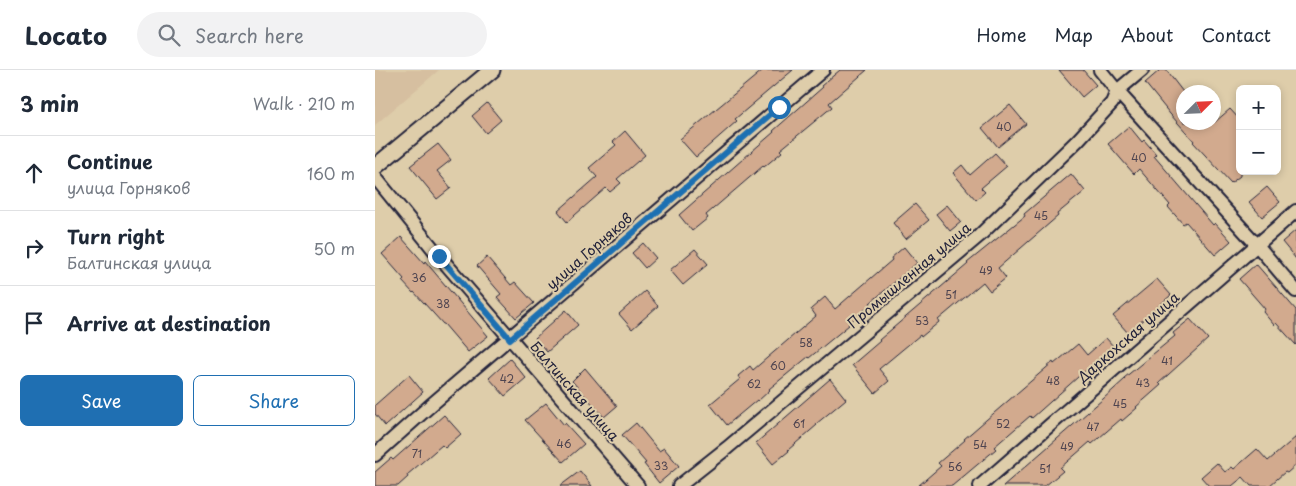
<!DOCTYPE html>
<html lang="en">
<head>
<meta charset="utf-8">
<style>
	:root { --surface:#fff; --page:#f2f2f3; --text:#1f2937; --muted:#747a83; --line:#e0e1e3; --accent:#1f6fb2 }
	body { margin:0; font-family:"Playpen Sans",sans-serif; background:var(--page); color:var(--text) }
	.controls { position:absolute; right:15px; top:15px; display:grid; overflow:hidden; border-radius:8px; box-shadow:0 2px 8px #0003 }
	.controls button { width:45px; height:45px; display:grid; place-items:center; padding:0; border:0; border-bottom:1px solid var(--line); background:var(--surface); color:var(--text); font:25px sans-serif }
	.compass { position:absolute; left:801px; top:15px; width:45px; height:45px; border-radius:50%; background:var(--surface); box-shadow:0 2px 8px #0003; rotate:66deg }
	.stop { position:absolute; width:15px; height:15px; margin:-11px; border:4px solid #1f6fb2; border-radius:50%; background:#fff }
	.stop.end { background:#1f6fb2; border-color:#fff; box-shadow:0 1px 5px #0008 }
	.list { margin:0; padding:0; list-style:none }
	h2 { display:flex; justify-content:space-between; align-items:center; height:65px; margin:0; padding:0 20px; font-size:21px }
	h2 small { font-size:16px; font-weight:400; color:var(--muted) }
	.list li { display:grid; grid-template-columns:32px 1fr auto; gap:15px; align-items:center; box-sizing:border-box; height:75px; padding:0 20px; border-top:1px solid var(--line) }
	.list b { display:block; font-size:19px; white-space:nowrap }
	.list p { margin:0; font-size:16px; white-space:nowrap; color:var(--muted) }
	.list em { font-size:16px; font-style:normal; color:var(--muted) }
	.actions { display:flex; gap:10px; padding:15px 20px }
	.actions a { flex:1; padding:11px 0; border:1px solid var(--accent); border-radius:8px; text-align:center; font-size:18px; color:var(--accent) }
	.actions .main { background:var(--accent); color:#fff }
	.icon { flex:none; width:28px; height:28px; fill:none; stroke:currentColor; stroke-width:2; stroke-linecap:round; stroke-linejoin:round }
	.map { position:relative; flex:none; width:921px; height:416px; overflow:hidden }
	header { display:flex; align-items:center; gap:30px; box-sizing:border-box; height:70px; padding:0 25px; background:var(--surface); border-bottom:1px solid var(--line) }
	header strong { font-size:24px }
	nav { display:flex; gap:28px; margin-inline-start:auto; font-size:18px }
	.search { width:350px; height:45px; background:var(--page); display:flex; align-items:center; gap:12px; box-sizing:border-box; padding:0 18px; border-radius:28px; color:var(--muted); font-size:19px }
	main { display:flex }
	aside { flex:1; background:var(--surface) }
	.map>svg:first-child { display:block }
	.built { fill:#d6bfa0 }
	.building { fill:#d2aa8e; stroke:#22223b }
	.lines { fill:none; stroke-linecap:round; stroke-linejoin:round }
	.minor-casing { stroke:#22223b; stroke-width:16 }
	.tertiary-casing { stroke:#22223b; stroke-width:19 }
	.minor { stroke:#decdaa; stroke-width:12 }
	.tertiary { stroke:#decdaa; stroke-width:15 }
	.route { stroke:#1f6fb2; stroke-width:6 }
	.labels { text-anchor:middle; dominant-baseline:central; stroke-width:4; stroke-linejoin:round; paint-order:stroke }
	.number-label { font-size:11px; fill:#4e4450 }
	.street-label { font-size:14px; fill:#22223b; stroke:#decdaa }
</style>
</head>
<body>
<header>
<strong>Locato</strong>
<div class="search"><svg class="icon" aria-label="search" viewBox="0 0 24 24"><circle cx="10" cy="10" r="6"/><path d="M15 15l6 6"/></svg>Search here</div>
<nav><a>Home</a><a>Map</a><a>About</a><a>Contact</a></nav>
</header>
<main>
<aside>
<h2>3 min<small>Walk · 210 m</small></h2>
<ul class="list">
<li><svg class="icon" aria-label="ahead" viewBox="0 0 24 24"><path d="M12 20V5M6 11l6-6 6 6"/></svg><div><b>Continue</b><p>улица Горняков</p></div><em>160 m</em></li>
<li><svg class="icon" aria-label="right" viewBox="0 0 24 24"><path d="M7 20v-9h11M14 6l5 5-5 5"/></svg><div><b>Turn right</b><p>Балтинская улица</p></div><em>50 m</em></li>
<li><svg class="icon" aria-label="arrive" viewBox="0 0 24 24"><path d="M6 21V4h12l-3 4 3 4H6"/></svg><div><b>Arrive at destination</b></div></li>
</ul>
<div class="actions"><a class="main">Save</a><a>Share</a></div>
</aside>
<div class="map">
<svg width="921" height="416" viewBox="0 0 921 416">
	<rect width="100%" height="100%" fill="#decdaa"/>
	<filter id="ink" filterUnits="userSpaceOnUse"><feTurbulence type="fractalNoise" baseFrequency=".02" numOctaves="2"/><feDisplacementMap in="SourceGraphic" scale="10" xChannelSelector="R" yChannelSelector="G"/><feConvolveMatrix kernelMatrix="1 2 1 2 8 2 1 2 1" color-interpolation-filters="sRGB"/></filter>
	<g filter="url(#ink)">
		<path class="built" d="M0,0h64l-64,55z"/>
		<path class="building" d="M388,0h30l-58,49 2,2 -41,36 -16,-18z
			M465,0h27l-38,33 3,4 -52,43 2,2 -18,15 -1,-1 -57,49 2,3 -16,13 -13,-16 72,-63 23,-20 -1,-1 50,-44 -2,-1z
			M684,0h24l13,15 -14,12z
			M785,0h6l17,22v30h32l15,-13 10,11v56l-9,7 -38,-41 1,-1 -24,-27 -25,-31z
			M112,33l14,17 -15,13 -14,-17z
			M635,35l16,19 -28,23 -16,-19z
			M754,56l13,16 2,-2 12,14 -2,2 59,69 2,-2 16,18 -16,14 -29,-33 -3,2 -15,-17 2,-2 -31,-36 -5,5 -26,-30z
			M250,61l20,24 -28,24 4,4 -11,9 -4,-4 -39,34 -9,-11 39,-34 -8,-9 27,-23 -3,-3z
			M63,74l13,16 -14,11 14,17 -14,11 -27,-33z
			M620,83l12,13 -26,22 4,4 -9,8 -23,-27 9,-8 8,10z
			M696,104l14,17 -28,23 1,2 -60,52 8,10 -16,13 -7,-9 -45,38 1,2 -18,15 -1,-2 -41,34 10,12 -14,12 -23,-28 28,-24 -1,-1 89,-76 -1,-1 58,-47 -1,-2z
			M892,117l13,15 -18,15 -13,-15z
			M540,134l14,16 -23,19 -13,-16z
			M572,135l14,17 -11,9 -14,-17z
			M921,160v29l-14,-17z
			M26,167l23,26 1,-2 63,75 -20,16 -24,-28h-1l-29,-32 -1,1 -11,-12 2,-2 -22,-25z
			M268,173l13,15 -11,10 -13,-15z
			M529,177l13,16 -47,40 1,1 -23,20 1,1 -40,33 -1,-1 -39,32 1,1 -12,11 -1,-1 -30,25 -17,-21 30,-25 -2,-3 12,-10 3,4 63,-54 -5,-7 14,-12 10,12 57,-49 -1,-2z
			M320,179l13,15 -25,21 -13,-15z
			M112,187l24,28 4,-3 19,21 -18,15 -19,-21 4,-3 -24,-28z
			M881,194l40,46v35l-20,-22 -2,2 -11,-13 2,-3 -26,-30z
			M782,209l14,16 -43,38 -15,-17z
			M270,221l13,15 -26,23 -13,-15z
			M191,240l12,15 -31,27 -12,-14z
			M815,249l18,20 -49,44 2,2 -25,22 1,1 -15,13 -1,-2 -29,25 -2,-2 -30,26 3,3 -18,15h-42l100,-87 22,-20 -1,-1 51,-42 -2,-3z
			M731,268l8,9 -36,30 -46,41 -2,-2 -36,31 2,2 -44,37h-34l23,-20 -3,-3 27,-23 -1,-1 89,-77 1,2 24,-20 9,11z
			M135,289l16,19 -21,18 -16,-18z
			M210,298l32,38 -13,11 -32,-36z
			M34,305l14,17 -38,34 -10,-12v-9z
			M455,309l16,20 -30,25 1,1 -29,25 1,1 -16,13 -17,-21z
			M171,333l18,22 1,-2 19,21 -21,18 -38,-42z
			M69,345l17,19 -16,14 -3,-3 -35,30 1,2 -10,9h-23v-14l16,-14 2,2z
			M261,353l23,28 5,-3 15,18 -20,17 -15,-19 2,-1 -24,-28z
			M921,367v28l-9,8 -2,-1 -16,14h-18l-8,-9 -11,9h-23l-8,-9 16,-14 8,9 7,-5 2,2 23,-20 11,12z
			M205,401l12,15h-32z"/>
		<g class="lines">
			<g class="minor-casing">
				<path id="minor" d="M725,0l17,21 140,154 39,46
					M0,107l64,79 199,230
					M0,385l56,-50 392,-335
					M304,416l48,-38 252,-212 98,-95 35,-38 5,-12 25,-21
					M605,416l316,-275"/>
			</g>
			<g class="tertiary-casing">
				<path id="tertiary" d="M0,97l117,-97"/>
			</g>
			<use href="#minor" class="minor"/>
			<use href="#tertiary" class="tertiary"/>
		</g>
	</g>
	<g class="lines" filter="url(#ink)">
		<path class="route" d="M64,186l71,83 269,-232"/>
	</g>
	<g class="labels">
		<g class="number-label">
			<text x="629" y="56">40</text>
			<text x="764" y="87">40</text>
			<text x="666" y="145">45</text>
			<text x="611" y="200">49</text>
			<text x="44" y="207">36</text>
			<text x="576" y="224">51</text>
			<text x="68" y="233">38</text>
			<text x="547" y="250">53</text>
			<text x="431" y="272">58</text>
			<text x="792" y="290">41</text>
			<text x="403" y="295">60</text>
			<text x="132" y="308">42</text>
			<text x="678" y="310">48</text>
			<text x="768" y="312">43</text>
			<text x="379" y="313">62</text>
			<text x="745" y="333">45</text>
			<text x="424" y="353">61</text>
			<text x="628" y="353">52</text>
			<text x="718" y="356">47</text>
			<text x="189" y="373">46</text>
			<text x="605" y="374">54</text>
			<text x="692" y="376">49</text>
			<text x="42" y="383">71</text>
			<text x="286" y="395">33</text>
			<text x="580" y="396">56</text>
			<text x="670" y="398">51</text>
		</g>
		<g class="street-label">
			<text transform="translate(214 181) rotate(-41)">улица Горняков</text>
			<text transform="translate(534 205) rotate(-40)">Промышленная улица</text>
			<text transform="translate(753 267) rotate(-41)">Даркохская улица</text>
			<text transform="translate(200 321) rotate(49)">Балтинская улица</text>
		</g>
	</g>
</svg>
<div class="controls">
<button>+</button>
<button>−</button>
</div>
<svg class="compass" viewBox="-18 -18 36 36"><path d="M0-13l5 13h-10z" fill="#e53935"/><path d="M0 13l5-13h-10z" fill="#747a83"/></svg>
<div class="stop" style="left:404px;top:37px"></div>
<div class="stop end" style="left:64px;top:186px"></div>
</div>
</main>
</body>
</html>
